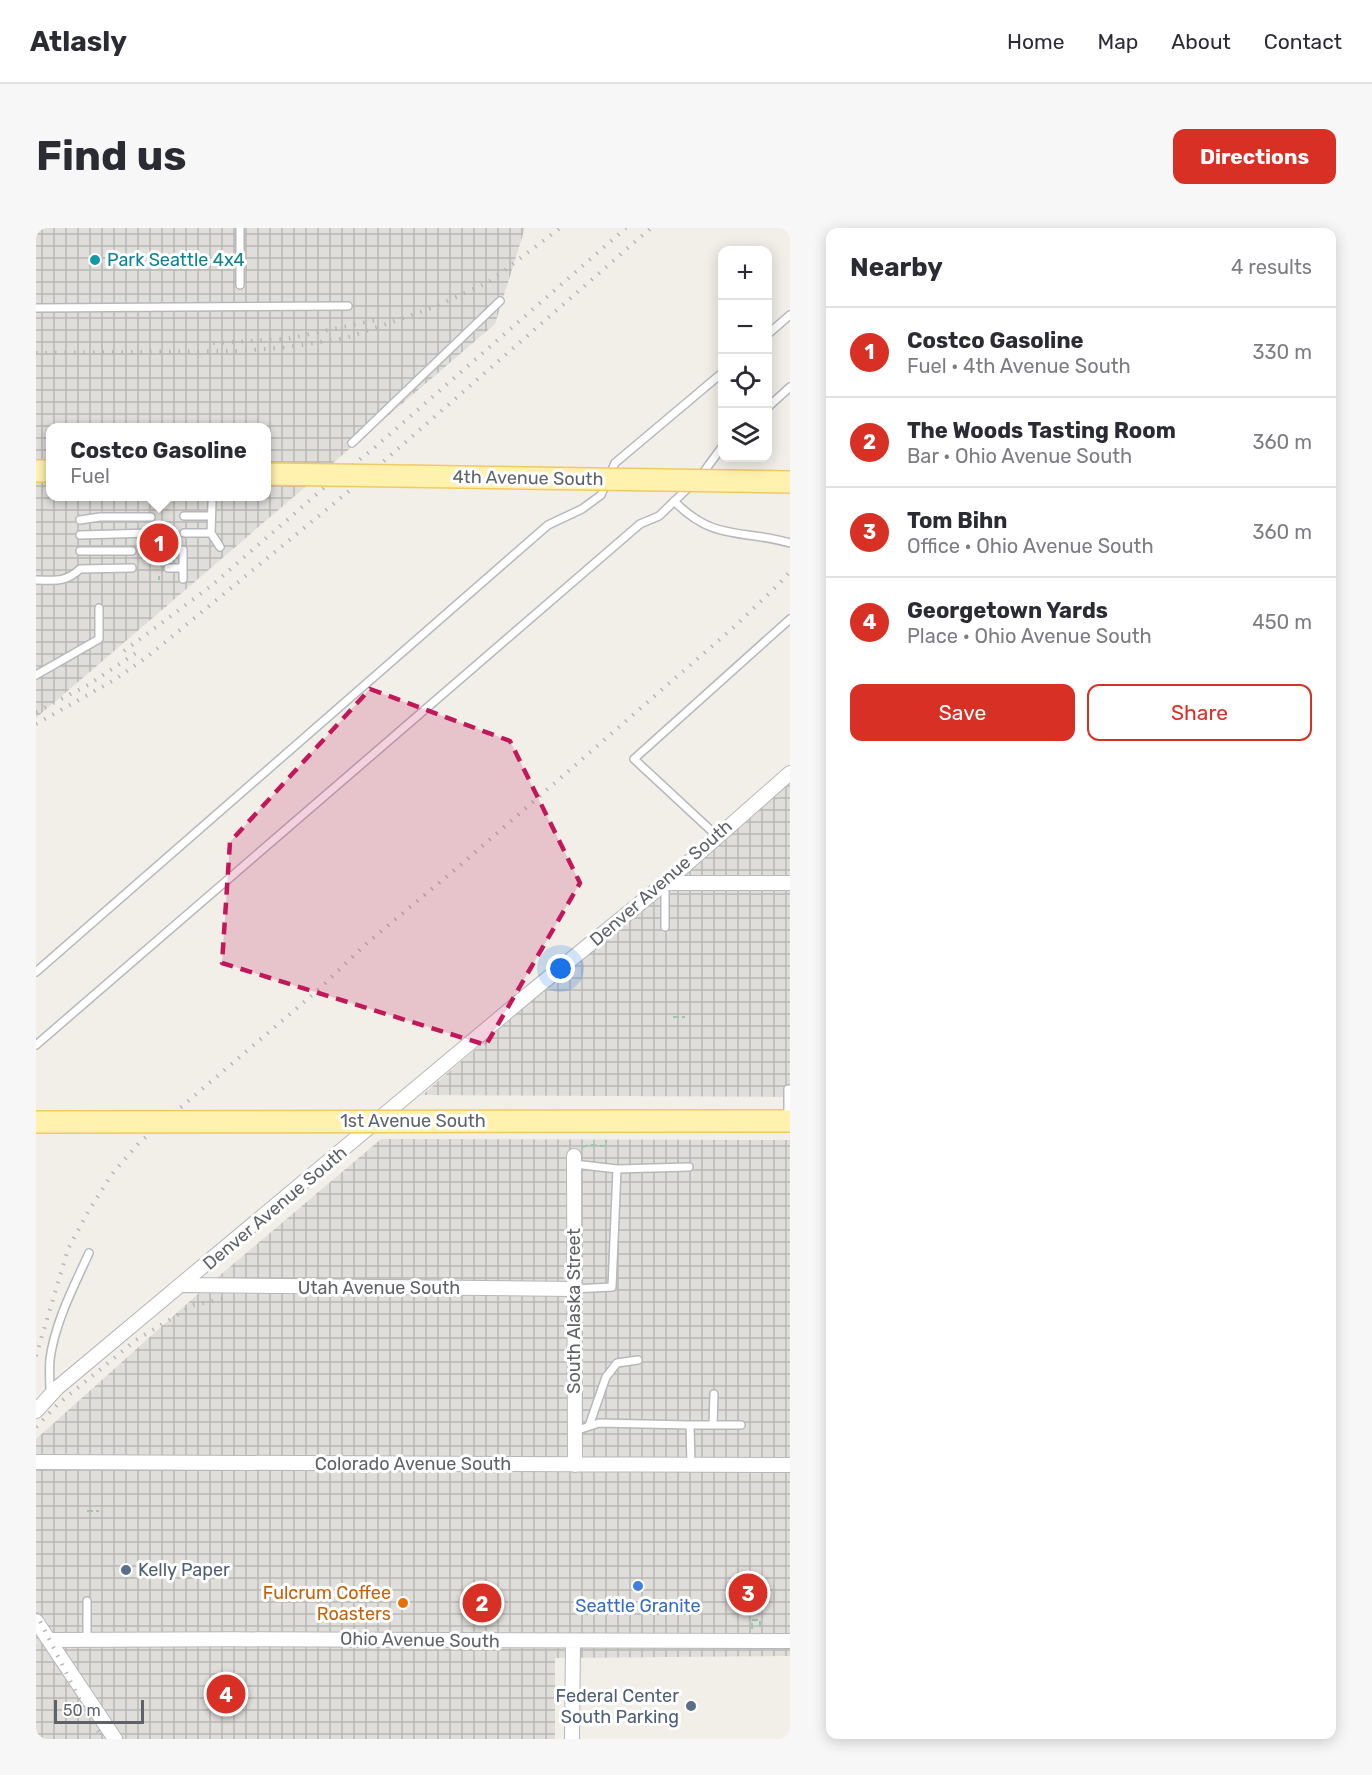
<!DOCTYPE html>
<html lang="en">
<head>
<meta charset="utf-8">
<style>
	:root { --surface:#fff; --page:#f7f7f7; --text:#2b2b33; --muted:#7c7c81; --line:#e1e1e2; --accent:#d93025 }
	body { margin:0; font-family:Rubik,sans-serif; background:var(--page); color:var(--text) }
	.controls { position:absolute; right:18px; top:18px; display:grid; overflow:hidden; border-radius:12px; box-shadow:0 3px 15px #0003 }
	.controls button { width:54px; height:54px; display:grid; place-items:center; padding:0; border:0; border-bottom:2px solid var(--line); background:var(--surface); color:var(--text); font:30px sans-serif }
	.scale { position:absolute; left:18px; bottom:15px; width:90px; box-sizing:border-box; padding-left:6px; border:3px solid #5f6368; border-top:0; font-size:16px; line-height:21px; white-space:nowrap; color:#5f6368; -webkit-text-stroke:4px #fff; paint-order:stroke }
	.you { position:absolute; left:525px; top:741px; width:21px; height:21px; margin:-15px; border:4px solid #fff; border-radius:50%; background:#1a73e8; box-shadow:0 0 0 9px #1a73e833 }
	.badge { display:grid; place-items:center; width:39px; height:39px; border-radius:50%; background:var(--accent); color:#fff; font-size:20px; font-weight:700 }
	.pin { position:absolute; translate:-50% -50%; border:3px solid #fff; box-shadow:0 2px 6px #0006 }
	.popup { position:absolute; left:10px; top:195px; width:225px; height:78px; box-sizing:border-box; display:grid; place-content:center; border-radius:12px; background:var(--surface); filter:drop-shadow(0 2px 4px #0005); font-size:20px; white-space:nowrap; color:var(--muted) }
	.popup b { font-size:22px; color:var(--text) }
	.popup::after { content:''; position:absolute; left:50%; top:100%; margin-left:-12px; border:12px solid transparent; border-top-color:var(--surface) }
	.list { margin:0; padding:0; list-style:none }
	h2 { display:flex; justify-content:space-between; align-items:center; height:78px; margin:0; padding:0 24px; font-size:26px }
	h2 small { font-size:20px; font-weight:400; color:var(--muted) }
	.list li { display:grid; grid-template-columns:39px 1fr auto; gap:18px; align-items:center; box-sizing:border-box; height:90px; padding:0 24px; border-top:2px solid var(--line) }
	.list b { display:block; font-size:22px; white-space:nowrap }
	.list p { margin:0; font-size:20px; white-space:nowrap; color:var(--muted) }
	.list em { font-size:20px; font-style:normal; color:var(--muted) }
	.actions { display:flex; gap:12px; padding:18px 24px }
	.actions a { flex:1; padding:14px 0; border:2px solid var(--accent); border-radius:12px; text-align:center; font-size:21px; color:var(--accent) }
	.actions .main { background:var(--accent); color:#fff }
	.icon { flex:none; width:33px; height:33px; fill:none; stroke:currentColor; stroke-width:2; stroke-linecap:round; stroke-linejoin:round }
	.map { position:relative; flex:none; width:754px; height:1511px; overflow:hidden; border-radius:12px }
	header { display:flex; align-items:center; gap:36px; box-sizing:border-box; height:84px; padding:0 30px; background:var(--surface); border-bottom:2px solid var(--line) }
	header strong { font-size:28px }
	nav { display:flex; gap:33px; margin-inline-start:auto; font-size:21px }
	.intro { display:flex; align-items:center; justify-content:space-between; box-sizing:border-box; height:144px; padding:0 36px }
	h1 { margin:0; font-size:42px }
	.button { padding:15px 27px; border-radius:12px; background:var(--accent); color:#fff; font-size:21px; font-weight:700 }
	main { display:flex; gap:36px; padding:0 36px }
	aside { flex:1; background:var(--surface); border-radius:12px; box-shadow:0 3px 15px #0003 }
	.map>svg:first-child { display:block }
	.industrial { fill:url(#industrial-grid); fill-rule:evenodd }
	.lines { fill:none; stroke-linecap:round; stroke-linejoin:round }
	.service-casing { stroke:#b5b8bc; stroke-width:10 }
	.minor-casing { stroke:#b5b8bc; stroke-width:16 }
	.primary-casing { stroke:#f2c960; stroke-width:24 }
	.path { stroke:#9cc7a9; stroke-width:2; stroke-dasharray:6 3; stroke-linecap:butt }
	.service { stroke:#fff; stroke-width:7 }
	.minor { stroke:#fff; stroke-width:14 }
	.primary { stroke:#fff2af; stroke-width:21 }
	.rail { stroke:#b6b7b8; stroke-width:4; stroke-dasharray:1.5 8; stroke-linecap:butt }
	.primary-bridge-casing { stroke:#f2c960; stroke-width:24; stroke-linecap:butt }
	.primary-bridge { stroke:#fff2af; stroke-width:21 }
	.marked { fill:#c2185b; fill-opacity:0.2; stroke:#c2185b; stroke-width:4.5; stroke-dasharray:12 8; stroke-linejoin:round }
	.culture-dot { fill:#0f9aa8; stroke:#fff; stroke-width:2 }
	.service-dot { fill:#5c6f8a; stroke:#fff; stroke-width:2 }
	.shop-dot { fill:#3f7fe0; stroke:#fff; stroke-width:2 }
	.food-dot { fill:#e8710a; stroke:#fff; stroke-width:2 }
	.labels { text-anchor:middle; dominant-baseline:central; stroke-width:6; stroke-linejoin:round; paint-order:stroke }
	.culture-label { font-size:18px; fill:#0d838f; stroke:#fff; text-anchor:start }
	.street-label { font-size:18px; fill:#5f6368; stroke:#fff }
	.service-label { font-size:18px; fill:#4e5e75; stroke:#fff; text-anchor:start }
	.food-label { font-size:18px; fill:#c56008; stroke:#fff; text-anchor:end }
	.shop-label { font-size:18px; fill:#366cbe; stroke:#fff }
</style>
</head>
<body>
<header>
<strong>Atlasly</strong>
<nav><a>Home</a><a>Map</a><a>About</a><a>Contact</a></nav>
</header>
<div class="intro"><h1>Find us</h1><a class="button">Directions</a></div>
<main>
<div class="map">
<svg width="754" height="1511" viewBox="0 0 754 1511">
	<defs>
		<pattern id="industrial-grid" width="8" height="8" patternUnits="userSpaceOnUse" patternTransform="scale(1.5)"><rect width="8" height="8" fill="#e0deda"/><path d="M0 4h8M4 0v8" fill="none" stroke="#b9b8b5"/></pattern>
	</defs>
	<rect width="100%" height="100%" fill="#f1efe8"/>
	<path class="industrial" d="M0,0h489l-30,96 -459,394zM15,200h216v68h-216z
		M754,552v317l-368,-2z
		M345,911l409,1v516l-235,2v81h-519v-300l163,-146z"/>
	<g class="lines">
		<g class="service-casing">
			<path id="service" d="M204,57v-57
				M0,80l312,-2
				M732,106l22,-19
				M732,179l22,-20
				M316,215l148,-142
				M664,249l22,-30
				M638,273c40,41 68,28 116,42
				M176,274l-1,31 9,14
				M148,288h27
				M44,292l20,-3h51
				M148,305h27
				M44,307l71,-2
				M132,322h15v29
				M44,323h52
				M132,340h15
				M0,352c19,0 29,3 44,-11l52,-1
				M0,447l63,-36v-31
				M681,608l-83,-77 156,-140
				M629,699v-42
				M0,744l512,-447 34,-16 19,-14 14,-32 107,-90
				M0,817l604,-521 19,-8 31,-30
				M752,890v-29h2
				M538,936l43,5 -5,118 -38,2
				M581,941l72,-2
				M14,1164c0,-10 -1,-22 0,-33 5,-37 24,-73 39,-106
				M677,1197l1,-31
				M553,1198l17,-49 11,-14 21,-3
				M539,1203l24,-8 91,2
				M655,1237l-1,-40h51
				M51,1373v39"/>
		</g>
		<g class="minor-casing">
			<path id="minor" d="M629,655h125
				M538,928l1,309
				M147,1057l391,4
				M0,1183l21,-23 474,-396 134,-109 125,-110
				M0,1234l754,3
				M0,1393l79,118
				M13,1412c247,-2 494,1 741,1
				M536,1511l1,-98"/>
		</g>
		<g class="primary-casing">
			<path id="primary" d="M0,243h15
				M699,893h55"/>
		</g>
		<path class="path" d="M123,348v4
			M637,789h12
			M546,919l7,-2 17,1v-6
			M51,1283h12
			M716,1401v-9h8v10"/>
		<use href="#service" class="service"/>
		<use href="#minor" class="minor"/>
		<use href="#primary" class="primary"/>
		<path class="rail" d="M177,115l73,-4 90,-19
			M0,125l204,-2 49,-4 57,-9 86,-30 57,-26 71,-54
			M88,423l87,-65 114,-99 48,-38 253,-221
			M0,484l52,-27 54,-36
			M0,496l78,-44 33,-23 207,-170 297,-259
			M0,1128l32,-107 20,-37 24,-38 27,-31 178,-152 50,-48 90,-75 277,-241 45,-43 11,-13
			M0,1199l22,-23 78,-64 58,-35 34,-7
			M0,1385l48,95 19,31"/>
		<g class="primary-bridge-casing">
			<path id="primary-bridge" d="M231,246l523,8
				M0,894l699,-1"/>
		</g>
		<use href="#primary-bridge" class="primary-bridge"/>
	</g>
	<path class="marked" d="M334,461l140,52 70,142 -94,162 -264,-82 8,-121z"/>
	<circle class="culture-dot" cx="59" cy="32" r="6"/>
	<g class="service-dot">
		<circle cx="90" cy="1342" r="6"/>
		<circle cx="655" cy="1478" r="6"/>
	</g>
	<circle class="shop-dot" cx="602" cy="1358" r="6"/>
	<circle class="food-dot" cx="367" cy="1375" r="6"/>
	<g class="labels">
		<g class="culture-label">
			<text x="71" y="32">Park Seattle 4x4</text>
		</g>
		<g class="street-label">
			<text transform="translate(492 250) rotate(1)">4th Avenue South</text>
			<text transform="translate(625 655) rotate(-41)">Denver Avenue South</text>
			<text x="377" y="893">1st Avenue South</text>
			<text transform="translate(239 980) rotate(-40)">Denver Avenue South</text>
			<text x="343" y="1060">Utah Avenue South</text>
			<text transform="translate(538 1083) rotate(-90)">South Alaska Street</text>
			<text x="377" y="1236">Colorado Avenue South</text>
			<text transform="translate(384 1412) rotate(1)">Ohio Avenue South</text>
		</g>
		<g class="service-label">
			<text x="102" y="1342">Kelly Paper</text>
			<text x="643" y="1468" text-anchor="end">Federal Center<tspan x="643" dy="21">South Parking</tspan></text>
		</g>
		<g class="food-label">
			<text x="355" y="1365">Fulcrum Coffee<tspan x="355" dy="21">Roasters</tspan></text>
		</g>
		<g class="shop-label">
			<text x="602" y="1378">Seattle Granite</text>
		</g>
	</g>
</svg>
<div class="controls">
<button>+</button>
<button>−</button>
<button><svg class="icon" aria-label="locate" viewBox="0 0 24 24"><circle cx="12" cy="12" r="6"/><path d="M12 2v4M12 18v4M2 12h4M18 12h4"/></svg></button>
<button><svg class="icon" aria-label="layers" viewBox="0 0 24 24"><path d="M12 4l9 5-9 5-9-5zM3 14l9 5 9-5"/></svg></button>
</div>
<div class="scale">50 m</div>
<div class="you"></div>
<div class="pin badge" style="left:123px;top:315px">1</div>
<div class="popup"><b>Costco Gasoline</b>Fuel</div>
<div class="pin badge" style="left:446px;top:1375px">2</div>
<div class="pin badge" style="left:712px;top:1365px">3</div>
<div class="pin badge" style="left:190px;top:1466px">4</div>
</div>
<aside>
<h2>Nearby<small>4 results</small></h2>
<ul class="list">
<li><span class="badge">1</span><div><b>Costco Gasoline</b><p>Fuel · 4th Avenue South</p></div><em>330 m</em></li>
<li><span class="badge">2</span><div><b>The Woods Tasting Room</b><p>Bar · Ohio Avenue South</p></div><em>360 m</em></li>
<li><span class="badge">3</span><div><b>Tom Bihn</b><p>Office · Ohio Avenue South</p></div><em>360 m</em></li>
<li><span class="badge">4</span><div><b>Georgetown Yards</b><p>Place · Ohio Avenue South</p></div><em>450 m</em></li>
</ul>
<div class="actions"><a class="main">Save</a><a>Share</a></div>
</aside>
</main>
</body>
</html>
